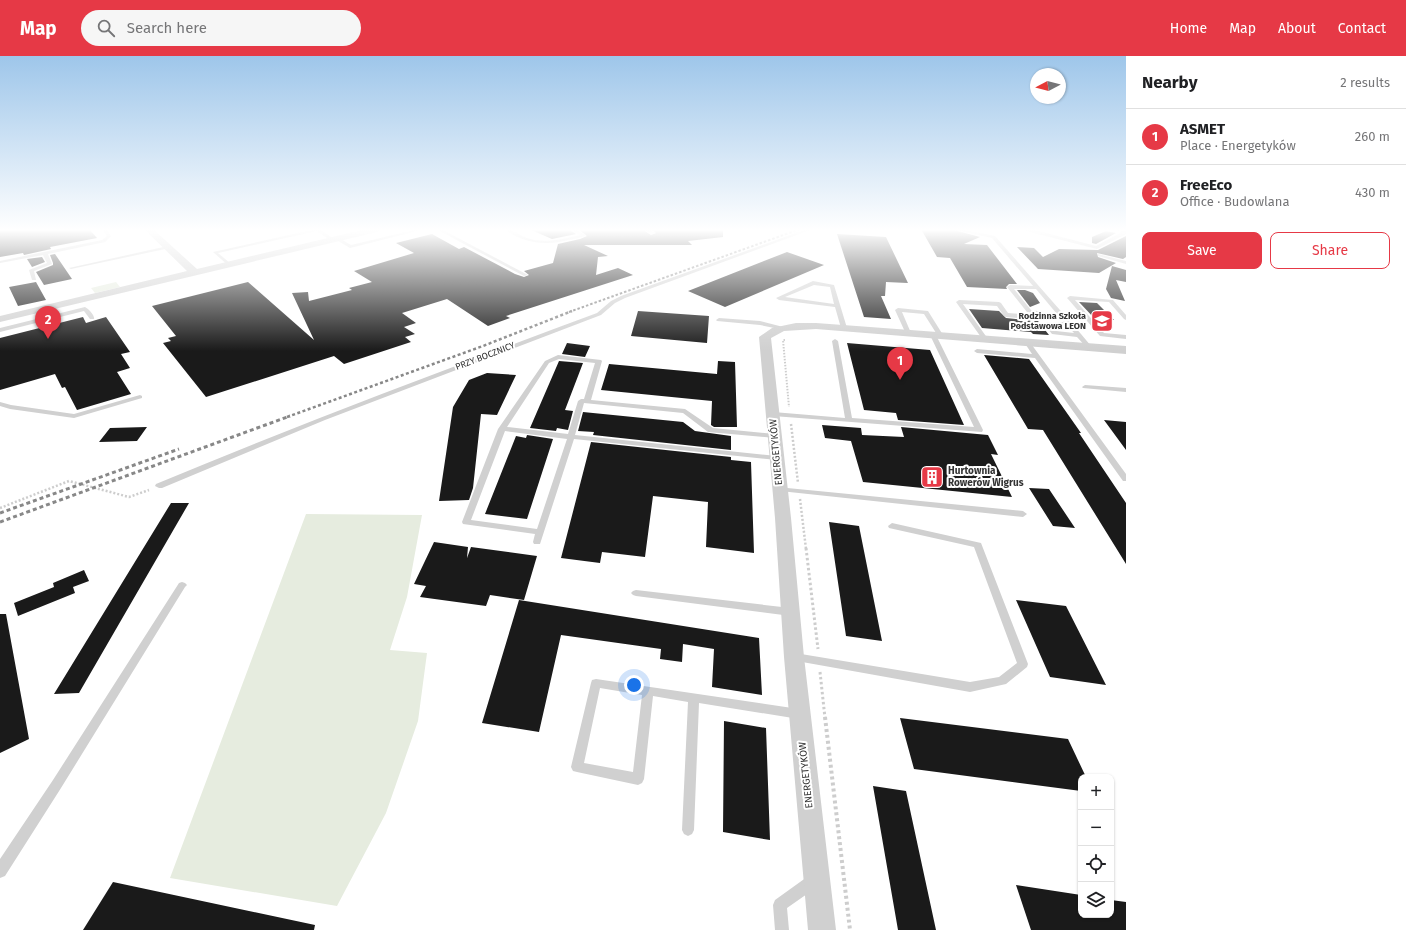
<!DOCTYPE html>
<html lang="en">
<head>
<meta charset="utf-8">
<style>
	:root { --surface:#fff; --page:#f6f6f6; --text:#202124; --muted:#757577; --line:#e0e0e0; --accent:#e63946 }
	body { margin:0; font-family:"Fira Sans",sans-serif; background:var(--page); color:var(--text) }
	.controls { position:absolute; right:12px; bottom:12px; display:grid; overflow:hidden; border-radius:8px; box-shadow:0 1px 3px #0004 }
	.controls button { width:36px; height:36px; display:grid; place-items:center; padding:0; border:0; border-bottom:1px solid var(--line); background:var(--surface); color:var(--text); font:20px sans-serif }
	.compass { position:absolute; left:1030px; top:12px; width:36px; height:36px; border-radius:50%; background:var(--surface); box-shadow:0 1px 3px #0004; rotate:263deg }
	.you { position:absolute; left:634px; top:629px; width:14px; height:14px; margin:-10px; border:3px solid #fff; border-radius:50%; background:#1a73e8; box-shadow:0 0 0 6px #1a73e833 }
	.badge { display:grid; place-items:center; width:26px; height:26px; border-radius:50%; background:var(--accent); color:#fff; font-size:13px; font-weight:700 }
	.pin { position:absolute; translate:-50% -33px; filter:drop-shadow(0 1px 2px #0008) }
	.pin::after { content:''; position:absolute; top:21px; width:14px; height:12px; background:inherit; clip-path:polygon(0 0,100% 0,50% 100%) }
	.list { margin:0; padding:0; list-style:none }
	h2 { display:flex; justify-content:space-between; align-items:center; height:52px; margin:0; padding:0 16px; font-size:17px }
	h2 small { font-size:13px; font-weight:400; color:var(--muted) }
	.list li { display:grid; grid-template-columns:26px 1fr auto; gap:12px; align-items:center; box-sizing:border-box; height:56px; padding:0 16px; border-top:1px solid var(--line) }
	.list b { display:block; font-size:15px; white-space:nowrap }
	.list p { margin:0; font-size:13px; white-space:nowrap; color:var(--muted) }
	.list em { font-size:13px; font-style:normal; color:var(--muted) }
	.actions { display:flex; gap:8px; padding:12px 16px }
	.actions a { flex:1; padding:9px 0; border:1px solid var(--accent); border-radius:8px; text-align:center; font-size:14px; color:var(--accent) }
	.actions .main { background:var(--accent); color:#fff }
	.icon { flex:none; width:22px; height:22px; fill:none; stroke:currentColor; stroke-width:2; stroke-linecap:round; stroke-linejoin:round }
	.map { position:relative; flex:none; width:1126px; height:874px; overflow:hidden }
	header { display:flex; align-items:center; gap:24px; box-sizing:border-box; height:56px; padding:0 20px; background:var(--accent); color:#fff }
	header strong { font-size:19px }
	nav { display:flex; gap:22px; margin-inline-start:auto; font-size:14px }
	.search { width:280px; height:36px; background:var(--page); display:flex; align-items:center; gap:10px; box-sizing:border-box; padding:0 14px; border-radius:22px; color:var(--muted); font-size:15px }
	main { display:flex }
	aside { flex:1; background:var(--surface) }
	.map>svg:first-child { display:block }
	.green { fill:#e6ecdf }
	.building { fill:#1a1a1a }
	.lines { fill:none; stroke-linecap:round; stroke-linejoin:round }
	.path-far3 { stroke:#cdcdcd; stroke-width:2; stroke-dasharray:1.5 1.5; stroke-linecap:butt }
	.path-far2 { stroke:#cdcdcd; stroke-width:2.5; stroke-dasharray:2 2; stroke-linecap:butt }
	.path-far1 { stroke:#cdcdcd; stroke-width:3; stroke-dasharray:2.5 2.5; stroke-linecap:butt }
	.path { stroke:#cdcdcd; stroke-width:4; stroke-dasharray:3 3; stroke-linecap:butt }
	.lane { fill:#d0d0d0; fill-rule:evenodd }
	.street { fill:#d0d0d0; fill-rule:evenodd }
	.rail-far2 { stroke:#888; stroke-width:2; stroke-dasharray:2.5 2; stroke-linecap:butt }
	.rail-far1 { stroke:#888; stroke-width:2.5; stroke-dasharray:3 2.5; stroke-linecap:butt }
	.rail { stroke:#888; stroke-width:3; stroke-dasharray:4 3; stroke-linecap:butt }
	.labels { text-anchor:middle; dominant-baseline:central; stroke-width:4; stroke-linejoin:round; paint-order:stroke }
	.far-poi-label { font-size:9px; font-weight:bold; fill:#333; stroke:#fff; text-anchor:end }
	.far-street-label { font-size:9px; fill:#333; stroke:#fff }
	.street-label { font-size:10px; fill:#333; stroke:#fff }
	.poi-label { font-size:10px; font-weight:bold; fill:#333; stroke:#fff; text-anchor:start }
</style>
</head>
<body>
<header>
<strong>Map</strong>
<div class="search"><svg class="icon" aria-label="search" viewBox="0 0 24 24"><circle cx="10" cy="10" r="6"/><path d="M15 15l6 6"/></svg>Search here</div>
<nav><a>Home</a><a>Map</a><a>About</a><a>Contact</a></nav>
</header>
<main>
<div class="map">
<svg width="1126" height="874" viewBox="0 0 1126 874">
	<rect width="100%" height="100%" fill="#fff"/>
	<path class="green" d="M116,226l4,5 -25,6 -4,-5z
		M306,458l116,1 -15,82 -17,53 37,3 -9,68 -32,92 -49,93 -167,-28z"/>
	<path class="building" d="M0,173h89l8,9 -47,9 1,2 -27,6 -1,-2 -23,4z
		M529,173h39l8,5 -24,5z
		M578,173h64l9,6 5,-2 -5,-4h72v8l-35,4 4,4h-108l24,11 -10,1 -2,18 22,-7 15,7 -127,41 4,2 -22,8 -41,-27 -45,14 14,10 -12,4 11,7 -10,3 6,5 -67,22 -10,-8 -128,41 -43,-54 8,-2 -3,-3 8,-2 -24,-30 96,-24 66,58 -22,-47 16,-1 1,9 43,-11 -3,-2 23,-6 -18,-11 60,-18 -18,-10 36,-9 27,15 5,-2 51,27 9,3 5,-2 -5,-4 29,-8 5,-19 22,-5 7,-3z
		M921,173h29l30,8 -16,7 23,1 30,39h-8l-3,3 1,2 -40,-2 -17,-29 -13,-1z
		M1106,175l10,2 -20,11 -4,-1v-6z
		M837,178l49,3 22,46 -22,-1 -1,14h-4l10,23 -27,-2z
		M1126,180v21l-3,2 -26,-6 1,4 18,6 -17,10 -61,-4 -21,-22 17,1 9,9 16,-8 39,1z
		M787,196l37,13 -99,42 -37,-16z
		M55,198l17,25 -28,6 -8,-13 17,-7v-2l-3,-8z
		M42,201l3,5 -13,5 -5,-8z
		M1112,210l14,4v12l-10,-2 9,21 -14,-3 -5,-9z
		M36,226l10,18 -28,6 -9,-19z
		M1017,234h8l8,3 7,10 -10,4z
		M1079,246l18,1 17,17 -19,-1z
		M969,253l30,2 7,7 32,3 11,14 -16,-1 -2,-2 -49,-4z
		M638,255l71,5 -2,27 -76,-7z
		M83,261l3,6 20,-6 24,35 -9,2 9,14 -13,4 14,22 -54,16 -12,-23 -3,1 -7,-14 -55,16v-52z
		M567,287l23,3 -5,11 -23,-3z
		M847,287l83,7 34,75 -66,-5 -2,-7 -32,-3z
		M984,299l45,4 52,74h-2l47,70v61l-83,-134 -15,-1z
		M559,305l24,2 -18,47 8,1 -5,19 -11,-2 -1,3 -26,-3z
		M718,305l17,1 2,65h-23l-3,-2 1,-24 -111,-11 8,-26 108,10z
		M487,317l29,2 -19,40 -16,-1 -8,74 -4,12 -30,1 14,-94 16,-27z
		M583,356l100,10 12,9 36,5v14l-138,-15 1,-3 -16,-1z
		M1104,364l22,2v28z
		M822,369l39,3 1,7 42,2 -3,-10 87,8 10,20 -7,-1 21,43 -149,-15 -12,-41 -26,-3z
		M147,371l-10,14 -38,1 11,-14z
		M527,379l26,4 -26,80 -42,-5 31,-78 10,2z
		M591,386l140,15v3l20,2 3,91 -48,-6 2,-45 -55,-6 -8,61 -43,-5 -2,11 -39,-5z
		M1029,432l20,1 26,39 -22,-2z
		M171,447h18l-110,190 -25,1z
		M829,466l30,4 23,115 -36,-5z
		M434,486l34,5 -1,11 4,-11 66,9 -13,44 -34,-5 -4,11 -66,-9 6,-11 -12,-2z
		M84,514l5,11 -16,6 2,6 -57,23 -4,-13 40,-16 -1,-4z
		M519,544l240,38 3,57 -50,-8 2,-38 -31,-5 -1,18 -22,-3 1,-10 -100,-14 -22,97 -57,-9z
		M1016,544l50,6 40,79 -56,-8z
		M0,558h6l23,125 -29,14z
		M900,662l168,21 18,38h-5v14l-167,-22z
		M724,665l42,7 4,112 -47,-8z
		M873,730l33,5 30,139h-38z
		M113,826l202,43 -1,5h-231z
		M1016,829l65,10v20h30v-15l15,2v28h-95z"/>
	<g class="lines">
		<path class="path-far3" d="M785,284h-2l6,67"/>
		<path class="path-far2" d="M791,368l7,59
			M800,443l6,50
			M0,452l69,-27 60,16 20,-7"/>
		<path class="path-far1" d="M806,492l12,101
			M820,616l5,46"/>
		<path class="path" d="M825,661l25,213"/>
		<path class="lane" d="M102,173h4l5,7 -6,6 -57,12 4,10 -18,7 2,9h-4l-3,-10 18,-7 -4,-8 -43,8v-2l102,-21 5,-4z
			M316,173h4l15,11 -4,1 -14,-10 -99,22 13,11v1l-2,1 -16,-14z
			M418,173h7l-75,19 -15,-9 4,-1 12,7z
			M436,173h5l87,46 -4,1z
			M504,173c9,0 15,6 23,9 17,6 36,1 53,-3l-11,-6h6l11,6c-5,3 -12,4 -18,5 -23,6 -45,3 -64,-11z
			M643,173h5l7,4 -4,1z
			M807,173h6l-188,69 -10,5 -14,12 -276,105 -163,68h-3l-4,-2 1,-2c146,-61 293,-116 441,-171l14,-12 10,-5z
			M951,173h9l35,7 86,98 10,12v2h-4l-10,-11 -25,-3 -8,-10 3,-2h17l-4,-5 -33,-5 -20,-25 3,-2 23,1 -41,-48zM1014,233h22l21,25 -26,-4zM1051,269h16l7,8 -18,-2z
			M1026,173h5l65,17 26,-14 -11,-3 15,2v3l-29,15 -71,-18z
			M168,190l2,1v1l-99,21 -2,-1z
			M1098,198l28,7v3l-28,-8z
			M813,225l21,4 13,43 -1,1 -5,-1 -6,-21 -56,-7 -3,-2zM814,229l16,2 4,17 -49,-7z
			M1070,240l43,4 13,15v5l-2,-1 -15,-17 -34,-2 29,33 22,2v4l-26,-3 -32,-37 -1,-1z
			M959,244l40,2 2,1 7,10 36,3 3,2 -3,2 -38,-3 -2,-1 -7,-10 -34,-2 25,35 -3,2 -2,-1 -27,-38z
			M85,251c4,2 10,9 9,12h-4l-6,-8 -84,21v-4z
			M898,252l30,3 15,24 -5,1 -14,-22 -22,-2 9,21 -5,1 -11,-24z
			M719,262l41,3 27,7 -3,2 -24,-5 -43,-4 -1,-1z
			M933,277l3,2 47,95 -1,2 -209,-16 -3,-2 3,-2 72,6 -13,-77 3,-2 3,2 14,77 122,9 -44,-92z
			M1027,284l2,1 97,133v7h-3l-88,-123 -58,-5 -3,-2 3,-2 55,5 -8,-12z
			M558,299l43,5 1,1 -11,39 94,9 28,19 62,6 4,2 -4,2 -67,-6 -25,-19 -99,-10 -9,32 202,21 4,2 -4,2 -203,-21 -34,105h-6l-1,-2 2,-8 -72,-10 -1,-2 36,-93 47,-68zM559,303l36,4 -11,36h-3l-3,2 -10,33 -61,-7 42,-64zM505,375l62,8 -30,90 -66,-9z
			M1085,329l41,3v4l-43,-4 -1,-1z
			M140,339l2,1v2l-68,20 -64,-9 -10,-3v-4l11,3 63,9z
			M777,431l246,24 4,3 -4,3 -243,-26h-3l-1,-2z
			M892,467l89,20 47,121 -1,3 -21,17 -36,8 -179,-32 -1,-3 1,-3 4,-1 175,29 29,-5 18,-14 -43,-116 -85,-19 -1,-2z
			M182,526l3,1 2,2 -2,2 -124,201 -56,88 -5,2v-19l53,-79 126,-197z
			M636,534l155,18 3,1 2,3 -2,3 -3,1 -155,-20 -3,-1 -2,-2 2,-2z
			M596,623l203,30 4,2 2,3 -2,3 -4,2 -100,-16 -5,127 -2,4 -4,2 -4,-2 -2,-4 6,-128 -35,-6 -9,83 -2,4 -4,2 -61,-13 -4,-1 -2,-4 20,-84 1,-3zM600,632l42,7 -9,77 -49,-9z
			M812,819l5,2 2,5 -2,5 -30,21 2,22h-14l-2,-25 2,-5 32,-23z"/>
		<path class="street" d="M144,173h9l44,40 169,-40h15l-4,3 -377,90v-6l187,-45z
			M796,267h20l310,23v8l-310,-25 -32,2 -13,7 20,180 13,139 32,273h-28l-24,-273 -9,-139 -16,-181 13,-9z"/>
		<path class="rail-far2" d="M569,256l231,-83"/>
		<path class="rail-far1" d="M287,361l196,-71 89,-35"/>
		<path class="rail" d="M0,457l179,-64
			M0,466l290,-106"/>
	</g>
	<linearGradient id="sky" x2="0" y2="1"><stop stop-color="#9ec6ea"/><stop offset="0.59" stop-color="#fff"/><stop offset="1" stop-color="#fff" stop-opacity="0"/></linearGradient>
	<rect width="1126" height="295" fill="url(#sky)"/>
	<defs>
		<g id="school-square" transform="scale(1.15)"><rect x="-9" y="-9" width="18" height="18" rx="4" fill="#e63946" stroke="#fff"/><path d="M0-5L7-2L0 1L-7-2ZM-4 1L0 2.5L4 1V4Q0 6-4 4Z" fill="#fff"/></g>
		<g id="building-square" transform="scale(1.15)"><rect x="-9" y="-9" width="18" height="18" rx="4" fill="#e63946" stroke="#fff"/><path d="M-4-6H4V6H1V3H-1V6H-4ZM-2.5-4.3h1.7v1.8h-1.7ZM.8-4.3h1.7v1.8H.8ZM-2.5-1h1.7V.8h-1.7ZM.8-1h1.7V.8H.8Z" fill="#fff"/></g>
	</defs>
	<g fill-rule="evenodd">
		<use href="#school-square" x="1102" y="265"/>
		<use href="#building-square" x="932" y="421"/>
	</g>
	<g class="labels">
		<g class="far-poi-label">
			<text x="1086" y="260">Rodzinna Szkoła<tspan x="1086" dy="10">Podstawowa LEON</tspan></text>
		</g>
		<g class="far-street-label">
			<text transform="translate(485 300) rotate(-21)">PRZY BOCZNICY</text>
		</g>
		<g class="street-label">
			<text transform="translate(776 396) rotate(-95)">ENERGETYKÓW</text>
			<text transform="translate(806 719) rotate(-96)">ENERGETYKÓW</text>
		</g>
		<g class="poi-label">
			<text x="948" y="415">Hurtownia<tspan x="948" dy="12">Rowerów Wigrus</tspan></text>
		</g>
	</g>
</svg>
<div class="controls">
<button>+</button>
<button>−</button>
<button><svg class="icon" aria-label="locate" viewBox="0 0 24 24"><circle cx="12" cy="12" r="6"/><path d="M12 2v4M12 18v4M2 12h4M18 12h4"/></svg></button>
<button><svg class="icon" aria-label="layers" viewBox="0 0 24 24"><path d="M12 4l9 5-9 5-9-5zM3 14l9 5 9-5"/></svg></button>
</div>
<svg class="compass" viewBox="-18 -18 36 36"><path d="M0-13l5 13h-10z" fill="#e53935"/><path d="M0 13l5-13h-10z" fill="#757577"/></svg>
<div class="you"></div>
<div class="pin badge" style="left:900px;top:324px">1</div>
<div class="pin badge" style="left:48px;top:283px">2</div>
</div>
<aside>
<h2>Nearby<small>2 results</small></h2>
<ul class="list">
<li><span class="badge">1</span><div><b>ASMET</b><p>Place · Energetyków</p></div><em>260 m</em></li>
<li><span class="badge">2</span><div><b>FreeEco</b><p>Office · Budowlana</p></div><em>430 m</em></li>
</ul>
<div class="actions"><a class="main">Save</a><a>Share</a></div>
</aside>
</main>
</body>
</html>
